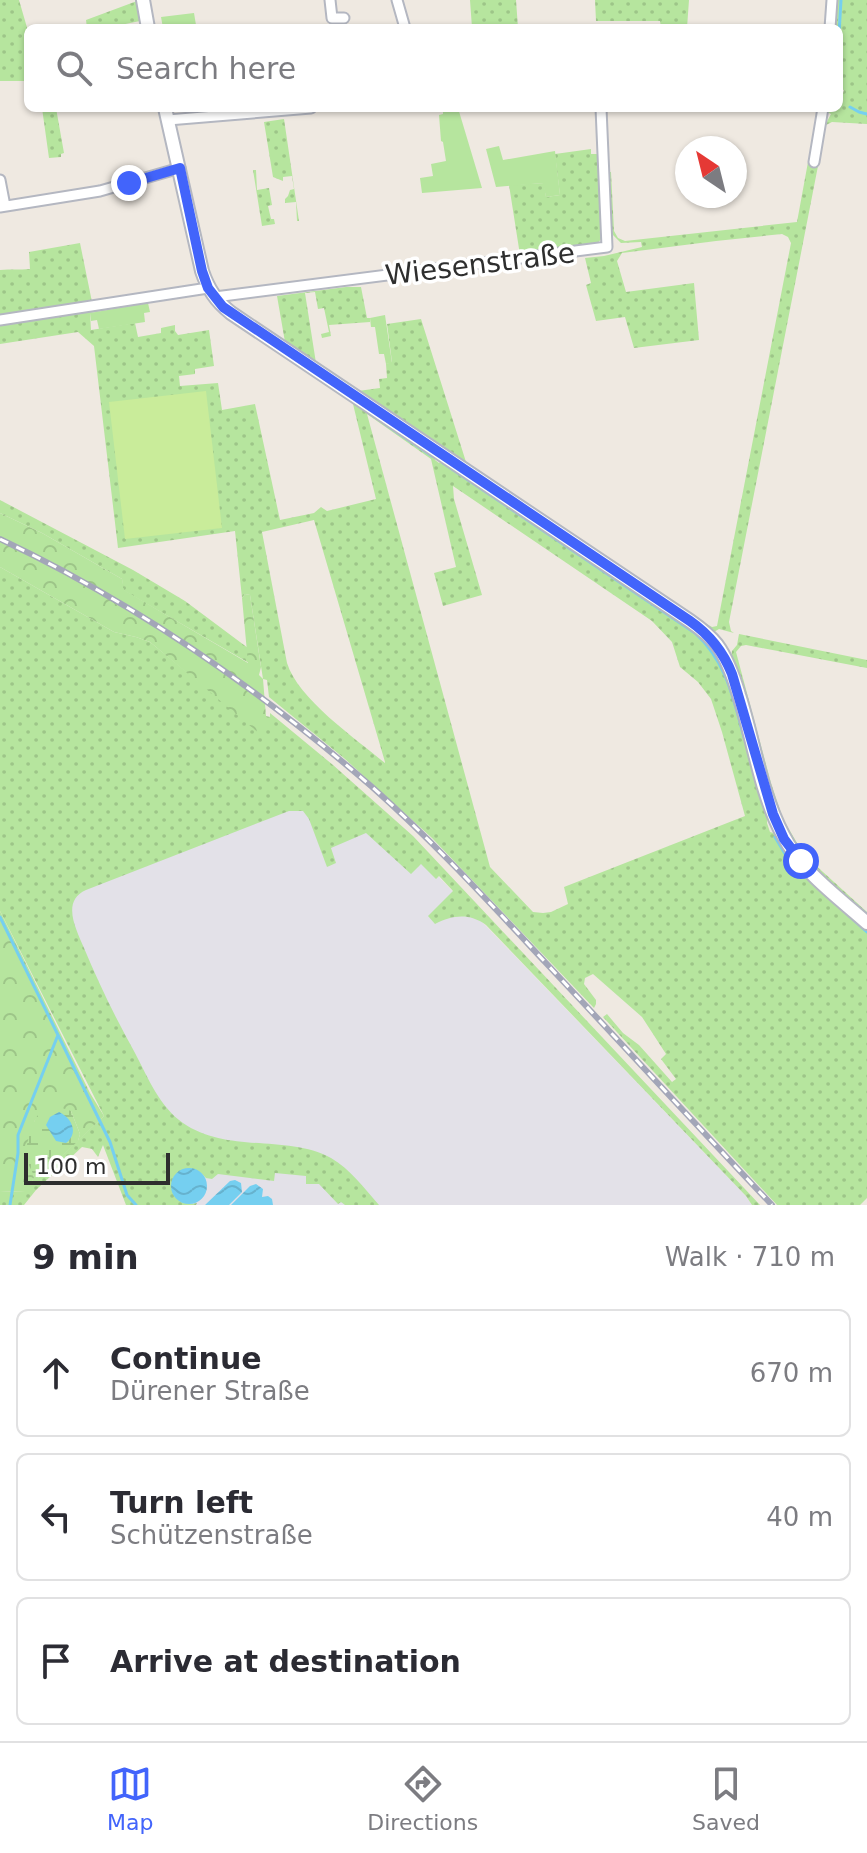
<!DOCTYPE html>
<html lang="en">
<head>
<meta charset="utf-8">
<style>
	:root { --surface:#fff; --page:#f7f7f7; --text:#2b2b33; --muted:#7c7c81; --line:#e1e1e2; --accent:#4264fb }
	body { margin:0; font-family:"DejaVu Sans",sans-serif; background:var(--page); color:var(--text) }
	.compass { position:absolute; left:675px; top:136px; width:72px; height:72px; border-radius:50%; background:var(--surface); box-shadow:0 2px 6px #0004; rotate:325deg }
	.scale { position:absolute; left:24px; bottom:20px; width:146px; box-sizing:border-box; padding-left:8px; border:4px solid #2e2e2e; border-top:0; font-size:22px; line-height:28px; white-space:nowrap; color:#2e2e2e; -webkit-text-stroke:6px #fff; paint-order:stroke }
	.stop { position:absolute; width:24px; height:24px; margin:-18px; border:6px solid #4264fb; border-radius:50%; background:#fff }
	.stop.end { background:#4264fb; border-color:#fff; box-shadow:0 2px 8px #0008 }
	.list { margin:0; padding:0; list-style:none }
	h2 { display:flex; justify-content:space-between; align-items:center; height:104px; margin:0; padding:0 32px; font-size:34px }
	h2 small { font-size:26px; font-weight:400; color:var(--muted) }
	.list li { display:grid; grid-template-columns:52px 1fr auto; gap:24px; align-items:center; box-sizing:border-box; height:128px; margin:0 16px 16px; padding:0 16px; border:2px solid var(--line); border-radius:12px }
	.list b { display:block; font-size:30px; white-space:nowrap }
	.list p { margin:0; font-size:26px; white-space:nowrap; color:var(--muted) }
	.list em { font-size:26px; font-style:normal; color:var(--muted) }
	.icon { flex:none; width:44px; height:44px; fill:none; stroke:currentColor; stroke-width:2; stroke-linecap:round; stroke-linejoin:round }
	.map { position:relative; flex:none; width:867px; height:1205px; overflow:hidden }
	.search { position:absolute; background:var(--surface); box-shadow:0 2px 6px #0004; left:24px; right:24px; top:24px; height:88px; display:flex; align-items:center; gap:20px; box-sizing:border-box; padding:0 28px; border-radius:12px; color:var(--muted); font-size:30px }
	.sheet { height:536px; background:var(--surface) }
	nav { display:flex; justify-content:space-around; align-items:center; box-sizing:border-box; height:112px; border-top:2px solid var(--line); background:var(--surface); font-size:22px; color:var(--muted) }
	nav a { display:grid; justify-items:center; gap:4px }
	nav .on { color:var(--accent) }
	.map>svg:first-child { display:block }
	.industrial { fill:#e3e1e8 }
	.grass { fill:url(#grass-dots); fill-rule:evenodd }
	.forest { fill:url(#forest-crowns) }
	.wetland { fill:url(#wetland-marsh) }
	.garden { fill:#b6e59e }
	.pitch { fill:#c9ec9a }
	.water { fill:url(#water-waves) }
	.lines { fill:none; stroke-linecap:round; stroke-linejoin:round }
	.stream { stroke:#75cff0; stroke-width:3 }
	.minor-casing { stroke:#b4b7c1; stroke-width:13 }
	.tertiary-casing { stroke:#b4b7c1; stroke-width:16 }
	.minor { stroke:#fff; stroke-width:9 }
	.tertiary { stroke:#fff; stroke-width:12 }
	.rail-casing { stroke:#a3a6b8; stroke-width:6 }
	.rail { stroke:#fff; stroke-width:3; stroke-dasharray:9; stroke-linecap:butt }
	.route { stroke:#4264fb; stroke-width:10 }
	.labels { text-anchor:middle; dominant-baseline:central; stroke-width:7; stroke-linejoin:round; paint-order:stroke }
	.street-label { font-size:28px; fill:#2e2e2e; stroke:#fff }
</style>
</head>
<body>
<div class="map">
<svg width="867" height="1205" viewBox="0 0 867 1205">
	<defs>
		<pattern id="grass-dots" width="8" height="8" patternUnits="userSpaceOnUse" patternTransform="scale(2)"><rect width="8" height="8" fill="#b6e59e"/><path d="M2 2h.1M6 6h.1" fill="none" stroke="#9dc588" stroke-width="1.8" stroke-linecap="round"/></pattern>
		<pattern id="forest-crowns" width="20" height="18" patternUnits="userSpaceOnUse" patternTransform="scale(2)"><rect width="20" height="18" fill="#b6e59e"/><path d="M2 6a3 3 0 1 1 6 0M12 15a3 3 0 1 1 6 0" fill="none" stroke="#9dc588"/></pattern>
		<pattern id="wetland-marsh" width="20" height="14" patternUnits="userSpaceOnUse" patternTransform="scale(2)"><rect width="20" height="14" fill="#b6e59e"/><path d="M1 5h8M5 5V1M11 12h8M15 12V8" fill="none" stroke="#9dc588"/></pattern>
		<pattern id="water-waves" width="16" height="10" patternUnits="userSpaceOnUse" patternTransform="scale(2)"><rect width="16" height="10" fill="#75cff0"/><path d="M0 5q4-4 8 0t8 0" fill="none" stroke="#66b2ce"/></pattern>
	</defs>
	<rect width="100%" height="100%" fill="#efe9e1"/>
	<path class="industrial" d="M253,793l155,52 338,351 6,9h-626l-27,-72 18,-17 -75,-244z"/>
	<path class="grass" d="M0,0h19l9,31v50h-28z
		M470,0h46l2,28h-46z
		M595,0h94l-2,28h-26l-1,-7h-64z
		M835,0h32v124l-35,-2 -6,3 -97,497 2,9 3,2 -15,-4 -5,3 -355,-238 -1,-3 22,-3 -1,-9 8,-1 -1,-14 6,-2 -5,-38 34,-5 45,143 239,161 7,4 5,-1 74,-383 -3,-6 -6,-3 -66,7 -94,12 -5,8 9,31 68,-9 5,57 -65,8 -9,-31 -29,4 -10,-36 5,-2 -6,-25 19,-2 38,-9 -1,-5 -20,1 -12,-12 -2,-59h4l3,59 4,7 7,3 172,-19 11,-60h9l6,-33 8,-15 -4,-2 3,-4h9v-10l3,-1 2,-7 -5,-1v-61h-5z
		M137,1l3,20 -34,7h-19l-1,-8z
		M42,108h14l8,45 -3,1v3l-12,1z
		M284,119l15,102h-2l-1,-19 -11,1v-4l3,-3 2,-6 4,-1 -2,-13 -9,1v4l-10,-4 -9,-55z
		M591,149v5h7l4,84 -5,6 -77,11 -11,-70 35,-2 2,14 14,-2 -5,-41z
		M253,170h3l1,20 12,-2 3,17 -4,1 3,13h3l1,5 -13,2z
		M80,243l12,59 33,-5 1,10 -36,6 1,17 44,-7 3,14 23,-4v-5l14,-3v6l3,4 31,-5 5,36 -19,3v5l-16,2 1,10 38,-3 4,27 33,-6 25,116 34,-7 7,-6 6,4 49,-12 -23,-95 1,-2 80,52 1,6 4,3 3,-2 259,174 12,13 12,20 43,148 -1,7 3,9 7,2 90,94v270l-7,7h-83l-174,-188 4,-3 16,19 16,12 33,37 4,-3 -15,-20 5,-5 -24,-37 -49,-43 -8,4 -1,6 12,16v4l-2,4 -162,-170 -87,-79 -76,-62 -2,-17 -4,-1 -13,-84 -5,-1 -3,4 -7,-67 -117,17 -24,-202 -16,-14 -78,12v-74c11,-1 19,0 30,-1l-1,-17zM367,414l64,45 25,108 -22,6 9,33 39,-11 -28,-96 -1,-13 199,135 20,21 8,25 18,15 13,17 11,33 23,84 -181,71 4,17 -17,8 -8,1 -10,-1 -43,-45zM314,520l71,242v1c-30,-25 -87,-64 -98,-100l-25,-131z
		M346,287h15l6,31h3v4l-41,3 2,11 -9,2 -1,-4 8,-2 -5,-24 -6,1 -3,-17 -10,1 11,70 -31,-21 -8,-46z
		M0,500l133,70 52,31 63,47 1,15 -126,-73 -1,-11 -80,-46 -42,-20z
		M0,567l114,65 22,5 14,5 116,95v-21l4,1v-4l63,52 80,71 347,369h-8l-6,-9 -260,-271c-17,-12 -33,-10 -51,-1l-7,-8 25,-25 -14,-15 -3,3 -15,-15 -10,10 -45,-41 -35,15 5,15 -9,4 -18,-48 -6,-8h-14l-203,79c-25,11 -10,39 -2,58 15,36 32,71 51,105 13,25 25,54 48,70 45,31 104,11 148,35 19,11 33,30 48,47h-34l-4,-3 -3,2 -19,-20h-13v-8l-31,-3 -1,8 -56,-7 -6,5 -6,-1 -5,-5 -11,31 7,-1 -1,2h-70l-23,-60 -5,12 -6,-8 -10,-2 -46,43 -12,15h-24v-13l25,-1 9,-13h4l66,-62 -104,-205z
		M739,634l128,26v8l-121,-23 -5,1 -5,6 35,131 12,36 17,29 12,14 55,50v6l-52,-48 -18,-21 -21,-40 -45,-150 1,-8 5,-6z"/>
	<path class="forest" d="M0,513l42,20 80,46 2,11 124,73 -6,-65 3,-4 5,1 11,72 -2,8 4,4 3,37v23l-116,-97 -14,-5 -22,-5 -114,-65z
		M0,911l90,182 14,23 -26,25 2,-7 -9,-23 -36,9 -9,39 7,12 1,7 -8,13 -26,1z"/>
	<path class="wetland" d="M50,1108h12l9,3 9,23 -2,7 -40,37h-4c-1,-7 -5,-12 -8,-18 -2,-9 5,-32 9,-40 3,-7 9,-10 15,-12z"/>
	<path class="garden" d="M194,13l2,12 -33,3 -2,-11z
		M443,108h15l24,80 -60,5 -2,-15 13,-2 -2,-12 15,-3 -3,-19 -2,-1 -2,-26 4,-1z
		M499,146l4,14 52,-9 5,44 -14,2 -3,-14 -47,4 -10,-38z
		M148,303l2,9 -6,1 1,9 -46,7 -2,-9 -6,1 -1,-8z
		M385,315l7,48 -6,1 -2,-10h-5l-4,-27h-4l-1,-9z"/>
	<path class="pitch" d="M206,391l16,137 -97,11 -16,-137z"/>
	<path class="water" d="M59,1112c13,6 20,21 7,31l-10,-2 -10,-16 4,-8z
		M171 1186a18 18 0 1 1 36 0a18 18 0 1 1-36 0Z
		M235,1180l6,3 1,9 -13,13h-24l25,-24z
		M256,1184l7,5 -1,8 6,-1 4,3 1,6h-42l19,-19z"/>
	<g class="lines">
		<path class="stream" d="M839,34l2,-34
			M850,107l9,5 8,2
			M385,424l47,32
			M443,463l252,170c31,28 38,64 49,104
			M775,837l12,20 21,21
			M846,913l21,19
			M0,917l58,118 -40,100v18l-8,52
			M58,1035l52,107 17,53 9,10"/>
		<g class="minor-casing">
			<path id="minor" d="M330,0l2,18h12
				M397,0l8,28
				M830,28l2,-28
				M168,120l143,-12
				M814,162l9,-54
				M0,180l5,26
				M0,207l100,-16 80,-23
				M215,297l392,-50 -6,-139
				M0,320l208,-32"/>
		</g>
		<g class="tertiary-casing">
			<path id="tertiary" d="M143,0l5,28
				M165,108l37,163c6,18 14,30 29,42l459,308c10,7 20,15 27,24 11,15 17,33 22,50 15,46 21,97 44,140 18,36 55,62 84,88"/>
		</g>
		<use href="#minor" class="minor"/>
		<use href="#tertiary" class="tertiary"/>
		<g class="rail-casing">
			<path id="rail" d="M0,539c135,64 259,150 371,247 62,55 118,116 174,176 76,81 151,163 227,243"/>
		</g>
		<use href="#rail" class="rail"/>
	</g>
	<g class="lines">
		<path class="route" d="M129,183l51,-15 22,103 6,17 15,19 467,314c20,14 33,30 42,53l41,140 11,25 17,22"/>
	</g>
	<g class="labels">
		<g class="street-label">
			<text transform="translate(480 264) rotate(-7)">Wiesenstraße</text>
		</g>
	</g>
</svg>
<svg class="compass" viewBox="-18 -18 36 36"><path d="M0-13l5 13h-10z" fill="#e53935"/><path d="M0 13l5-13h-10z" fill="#7c7c81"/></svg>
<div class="scale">100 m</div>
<div class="stop" style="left:801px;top:861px"></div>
<div class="stop end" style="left:129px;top:183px"></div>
<div class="search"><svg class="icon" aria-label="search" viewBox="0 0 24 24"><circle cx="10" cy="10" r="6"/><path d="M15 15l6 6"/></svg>Search here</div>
</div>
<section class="sheet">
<h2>9 min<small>Walk · 710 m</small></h2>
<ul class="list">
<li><svg class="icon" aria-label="ahead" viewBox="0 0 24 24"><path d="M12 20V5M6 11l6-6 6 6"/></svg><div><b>Continue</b><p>Dürener Straße</p></div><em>670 m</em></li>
<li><svg class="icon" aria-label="left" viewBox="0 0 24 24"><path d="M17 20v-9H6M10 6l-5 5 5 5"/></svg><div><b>Turn left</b><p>Schützenstraße</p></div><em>40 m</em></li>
<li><svg class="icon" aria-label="arrive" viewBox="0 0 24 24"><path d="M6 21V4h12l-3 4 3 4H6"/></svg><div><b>Arrive at destination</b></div></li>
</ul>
</section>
<nav>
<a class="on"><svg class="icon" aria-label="map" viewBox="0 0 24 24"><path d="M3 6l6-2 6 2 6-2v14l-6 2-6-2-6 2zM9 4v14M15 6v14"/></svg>Map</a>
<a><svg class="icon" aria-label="directions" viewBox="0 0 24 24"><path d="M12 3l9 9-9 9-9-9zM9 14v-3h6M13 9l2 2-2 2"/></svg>Directions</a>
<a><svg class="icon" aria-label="saved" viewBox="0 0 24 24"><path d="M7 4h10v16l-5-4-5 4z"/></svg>Saved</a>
</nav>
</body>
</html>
